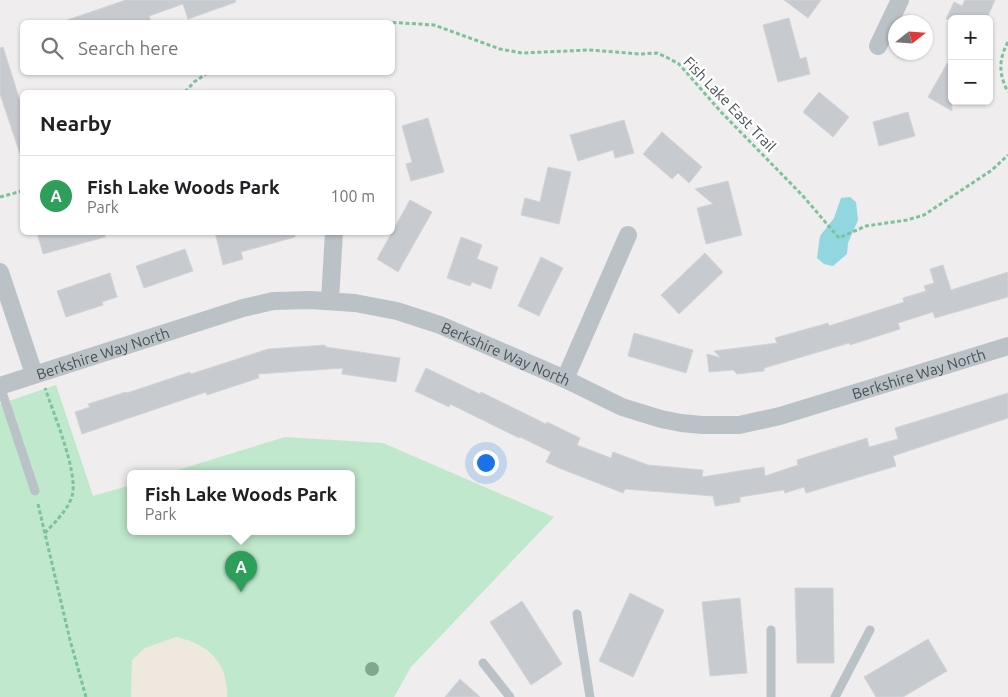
<!DOCTYPE html>
<html lang="en">
<head>
<meta charset="utf-8">
<style>
	:root { --surface:#fff; --page:#f6f6f6; --text:#202124; --muted:#757577; --line:#e0e0e0; --accent:#2f7dc7 }
	body { margin:0; font-family:Ubuntu,sans-serif; background:var(--page); color:var(--text) }
	.controls { position:absolute; right:15px; top:15px; display:grid; overflow:hidden; border-radius:8px; box-shadow:0 1px 4px #0004 }
	.controls button { width:45px; height:45px; display:grid; place-items:center; padding:0; border:0; border-bottom:1px solid var(--line); background:var(--surface); color:var(--text); font:25px sans-serif }
	.compass { position:absolute; left:888px; top:15px; width:45px; height:45px; border-radius:50%; background:var(--surface); box-shadow:0 1px 4px #0004; rotate:73deg }
	.you { position:absolute; left:485px; top:462px; width:18px; height:18px; margin:-12px; border:4px solid #fff; border-radius:50%; background:#1a73e8; box-shadow:0 0 0 8px #1a73e833 }
	.badge { display:grid; place-items:center; width:32px; height:32px; border-radius:50%; background:var(--accent); color:#fff; font-size:16px; font-weight:700 }
	.pin { position:absolute; translate:-50% -41px; filter:drop-shadow(0 1px 2px #0008) }
	.pin::after { content:''; position:absolute; top:26px; width:18px; height:15px; background:inherit; clip-path:polygon(0 0,100% 0,50% 100%) }
	.popup { position:absolute; left:127px; top:470px; width:228px; height:65px; box-sizing:border-box; display:grid; place-content:center; border-radius:8px; background:var(--surface); filter:drop-shadow(0 1px 4px #0005); font-size:16px; white-space:nowrap; color:var(--muted) }
	.popup b { font-size:19px; color:var(--text) }
	.popup::after { content:''; position:absolute; left:50%; top:100%; margin-left:-10px; border:10px solid transparent; border-top-color:var(--surface) }
	.list { margin:0; padding:0; list-style:none }
	h2 { display:flex; justify-content:space-between; align-items:center; height:65px; margin:0; padding:0 20px; font-size:21px }
	h2 small { font-size:16px; font-weight:400; color:var(--muted) }
	.list li { display:grid; grid-template-columns:32px 1fr auto; gap:15px; align-items:center; box-sizing:border-box; height:80px; padding:0 20px; border-top:1px solid var(--line) }
	.list b { display:block; font-size:19px; white-space:nowrap }
	.list p { margin:0; font-size:16px; white-space:nowrap; color:var(--muted) }
	.list em { font-size:16px; font-style:normal; color:var(--muted) }
	.icon { flex:none; width:28px; height:28px; fill:none; stroke:currentColor; stroke-width:2; stroke-linecap:round; stroke-linejoin:round }
	.map { position:relative; flex:none; width:1008px; height:697px; overflow:hidden }
	.search { position:absolute; background:var(--surface); box-shadow:0 1px 4px #0004; left:20px; top:20px; width:375px; height:55px; display:flex; align-items:center; gap:12px; box-sizing:border-box; padding:0 18px; border-radius:8px; color:var(--muted); font-size:19px }
	.panel { position:absolute; background:var(--surface); box-shadow:0 1px 4px #0004; left:20px; top:90px; width:375px; height:145px; border-radius:8px }
	.map>svg:first-child { display:block }
	.green { fill:#bfe8cc }
	.sand { fill:#efe8df }
	.water { fill:#92d6e0 }
	.building { fill:#c7cacf; stroke:#d1d4d7 }
	.lines { fill:none; stroke-linecap:round; stroke-linejoin:round }
	.path { stroke:#7cc29a; stroke-width:3; stroke-dasharray:4 2.5; stroke-linecap:butt }
	.lane { stroke:#bac2c7; stroke-width:9 }
	.street { stroke:#bac2c7; stroke-width:18 }
	.tree { fill:#7ea88f }
	.labels { text-anchor:middle; dominant-baseline:central; stroke-width:5; stroke-linejoin:round; paint-order:stroke }
	.street-label { font-size:15px; fill:#475157; stroke:#fff }
</style>
</head>
<body>
<div class="map">
<svg width="1008" height="697" viewBox="0 0 1008 697">
	<rect width="100%" height="100%" fill="#efeded"/>
	<path class="green" d="M56,385l37,111 38,-11v46h220v-58h-183l117,-36 98,6 171,74 -143,150 -17,30h-394v-293z"/>
	<path class="sand" d="M176,637c33,7 52,26 51,60h-96l1,-37 13,-12z"/>
	<path class="water" d="M850,197l6,5 2,18 -10,23 -1,11 -14,12 -9,-2 -7,-6 3,-22 14,-18 7,-20z"/>
	<path class="building" d="M126,0h109l1,2 -48,17 -5,-15 -34,12 2,6h-84v-2z
		M784,0h37l-13,18z
		M965,0h30l-8,18 2,1h-43l8,-17 8,4z
		M789,18l11,41 6,-2 4,17 -32,8 -15,-57z
		M3,47l19,60v46l-2,1 -20,-60v-46z
		M952,55v56l-24,-14z
		M819,92l30,25 -16,20 -30,-25z
		M908,112l7,24 -36,10 -6,-24z
		M428,118l16,54 -33,9 -5,-17 6,-2 -10,-36z
		M624,120l10,33 -19,5 -2,-8 -35,11 -8,-26z
		M662,132l40,35 -13,16 -11,-10 -6,6 -29,-25z
		M548,167l23,5 -12,52 -38,-9 4,-17 15,4z
		M728,181l14,54 -36,9 -9,-36 16,-4 -18,-15z
		M410,200l22,12 -34,60 -21,-13z
		M37,232h68v5l-62,17z
		M215,232h80v5l-54,15 2,7 -20,6z
		M461,237l21,8 -5,14 21,8 -7,22 -19,-7 -2,4 -23,-8z
		M185,249l8,22 -49,17 -8,-22z
		M705,253l18,19 -44,42 -18,-19z
		M541,257l22,11 -24,48 -21,-10z
		M943,265l8,25 57,-18v25l-73,21 -2,-6 -35,11 2,6 -50,16 -1,-2 -85,25v3l-27,3 -4,-4 -24,2 -2,-18 14,4 -7,-7 63,-8 -2,-5 53,-15 1,3 75,-24 -1,-4 23,-7 -2,-5 10,-3 -4,-14z
		M110,273l7,24 -15,5 1,3 -37,12 -9,-26z
		M634,333l59,17 -7,23 -58,-17z
		M325,345l1,2 74,11 -4,24 -54,-8 1,-6 -85,6 1,4 -52,17 -1,-3 -124,42 -7,-22 15,-5 -2,-3 38,-12 1,1 63,-21 1,2 77,-25z
		M426,368l54,26 1,-2 65,32 1,-2 33,16 -3,7 34,13 2,-6 35,13 55,5 -1,7 62,-10 1,9 33,-11 -1,-5 70,-22 2,9 29,-8 -3,-11 113,-35v25l-115,38 3,10 -90,27 -2,-6 -19,6 -1,-3 -44,7v5l-25,4 -2,-10 -88,-7 -2,4 -64,-25 -13,-6 5,-10 -31,-15 -1,1 -69,-34 -1,3 -34,-16z
		M795,588h38l1,75h-37z
		M630,593l34,17 -31,67 -34,-16z
		M740,598l7,75 -37,3 -8,-74z
		M522,601l40,63 -31,21 -41,-63z
		M928,639l19,32 -44,26h-27l-12,-20z
		M460,679l20,18h-35z"/>
	<g class="lines">
		<path class="path" d="M386,22l48,3 66,24 22,4 67,-3 51,4 17,-1 11,5 11,6 43,49 81,83 36,42 27,-12 41,-6 17,-5 68,-45 16,-15
			M1008,42c-10,18 -9,33 0,50
			M185,92l9,-10 15,-10
			M0,197l22,-6
			M38,504l32,136 16,57
			M45,533c9,-10 23,-23 27,-37 7,-22 -19,-84 -27,-108"/>
		<path class="lane" d="M0,386l35,105
			M577,614l13,83
			M483,663l27,34
			M771,697v-67
			M835,697l35,-67"/>
		<g class="street">
			<path d="M878,46l22,-46"/>
			<path d="M0,272l34,102"/>
			<path d="M330,300l4,-68"/>
			<path d="M565,379l63,-144"/>
			<path id="s1" d="M0,386l243,-78 30,-7 37,-1 45,3 42,8 43,14 125,54 57,28 39,12 20,4 21,2h37l41,-9 228,-70"/>
		</g>
	</g>
	<circle class="tree" cx="372" cy="669" r="7"/>
	<g class="labels">
		<g class="street-label">
			<text transform="translate(730 104) rotate(46)">Fish Lake East Trail</text>
			<text stroke="none"><textPath href="#s1" startOffset="108">Berkshire Way North</textPath></text>
			<text stroke="none"><textPath href="#s1" startOffset="528">Berkshire Way North</textPath></text>
			<text stroke="none"><textPath href="#s1" startOffset="962">Berkshire Way North</textPath></text>
		</g>
	</g>
</svg>
<div class="controls">
<button>+</button>
<button>−</button>
</div>
<svg class="compass" viewBox="-18 -18 36 36"><path d="M0-13l5 13h-10z" fill="#e53935"/><path d="M0 13l5-13h-10z" fill="#757577"/></svg>
<div class="you"></div>
<div class="pin badge" style="left:241px;top:592px;background:#2e9e5b">A</div>
<div class="popup"><b>Fish Lake Woods Park</b>Park</div>
<div class="search"><svg class="icon" aria-label="search" viewBox="0 0 24 24"><circle cx="10" cy="10" r="6"/><path d="M15 15l6 6"/></svg>Search here</div>
<section class="panel">
<h2>Nearby<small></small></h2>
<ul class="list">
<li><span class="badge" style="background:#2e9e5b">A</span><div><b>Fish Lake Woods Park</b><p>Park</p></div><em>100 m</em></li>
</ul>
</section>
</div>
</body>
</html>
